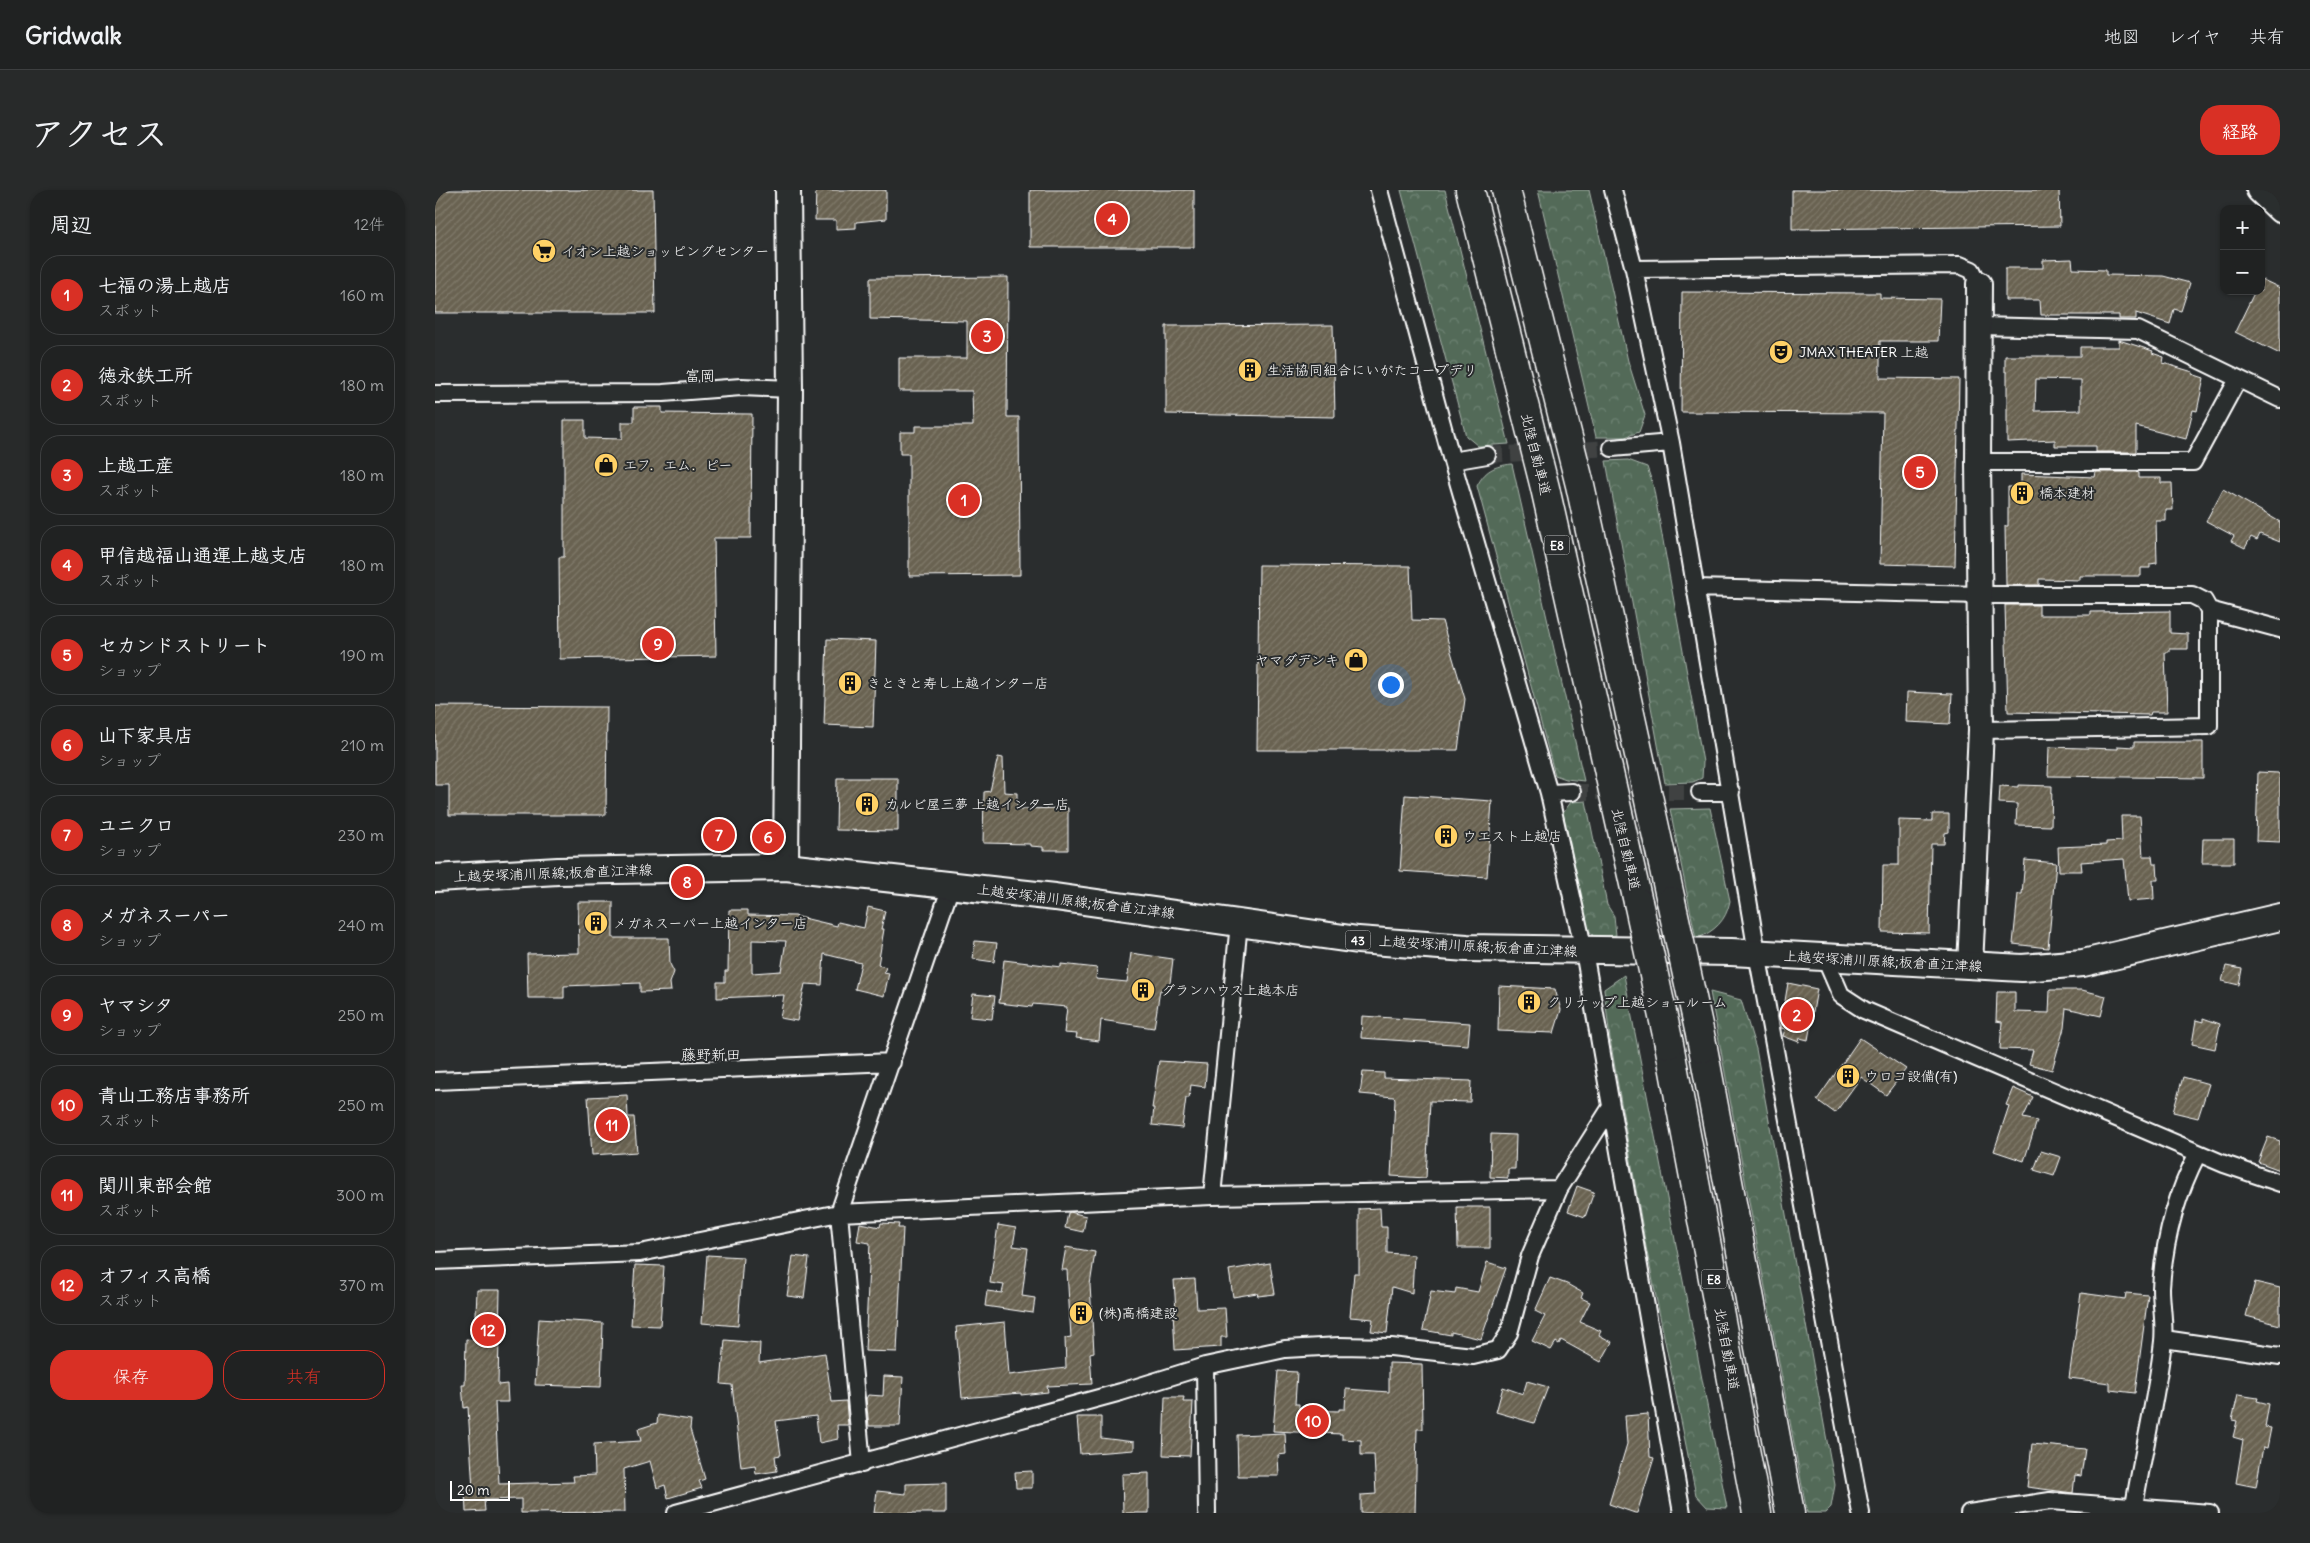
<!DOCTYPE html>
<html lang="ja">
<head>
<meta charset="utf-8">
<style>
	:root { --surface:#202222; --page:#282a2a; --text:#f1f3f6; --muted:#a2a4a5; --line:#3d3f40; --accent:#d93025 }
	body { margin:0; font-family:Delius,"Klee One",sans-serif; background:var(--page); color:var(--text) }
	.controls { position:absolute; right:15px; top:15px; display:grid; overflow:hidden; border-radius:10px; box-shadow:0 1px 4px #0004 }
	.controls button { width:45px; height:45px; display:grid; place-items:center; padding:0; border:0; border-bottom:1px solid var(--line); background:var(--surface); color:var(--text); font:25px sans-serif }
	.scale { position:absolute; left:15px; bottom:12px; width:60px; box-sizing:border-box; padding-left:5px; border:2px solid #fff; border-top:0; font-size:14px; line-height:18px; white-space:nowrap; color:#fff; -webkit-text-stroke:4px #2a2d2e; paint-order:stroke }
	.you { position:absolute; left:955px; top:494px; width:18px; height:18px; margin:-12px; border:4px solid #fff; border-radius:50%; background:#1a73e8; box-shadow:0 0 0 8px #1a73e833 }
	.badge { display:grid; place-items:center; width:32px; height:32px; border-radius:50%; background:var(--accent); color:#fff; font-size:16px; font-weight:700 }
	.pin { position:absolute; translate:-50% -50%; border:2px solid #fff; box-shadow:0 1px 5px #0006 }
	.list { margin:0; padding:0; list-style:none }
	h2 { display:flex; justify-content:space-between; align-items:center; height:65px; margin:0; padding:0 20px; font-size:21px }
	h2 small { font-size:16px; font-weight:400; color:var(--muted) }
	.list li { display:grid; grid-template-columns:32px 1fr auto; gap:15px; align-items:center; box-sizing:border-box; height:80px; margin:0 10px 10px; padding:0 10px; border:1px solid var(--line); border-radius:20px }
	.list b { display:block; font-size:19px; white-space:nowrap }
	.list p { margin:0; font-size:16px; white-space:nowrap; color:var(--muted) }
	.list em { font-size:16px; font-style:normal; color:var(--muted) }
	.actions { display:flex; gap:10px; padding:15px 20px }
	.actions a { flex:1; padding:11px 0; border:1px solid var(--accent); border-radius:20px; text-align:center; font-size:18px; color:var(--accent) }
	.actions .main { background:var(--accent); color:#fff }
	.map { position:relative; flex:none; width:1845px; height:1323px; overflow:hidden; border-radius:20px }
	header { display:flex; align-items:center; gap:30px; box-sizing:border-box; height:70px; padding:0 25px; background:var(--surface); border-bottom:1px solid var(--line) }
	header strong { font-size:24px }
	nav { display:flex; gap:28px; margin-inline-start:auto; font-size:18px }
	.intro { display:flex; align-items:center; justify-content:space-between; box-sizing:border-box; height:120px; padding:0 30px }
	h1 { margin:0; font-size:35px }
	.button { padding:12px 22px; border-radius:20px; background:var(--accent); color:#fff; font-size:18px; font-weight:700 }
	main { display:flex; gap:30px; padding:0 30px }
	aside { flex:1; background:var(--surface); border-radius:20px; box-shadow:0 1px 4px #0004 }
	.map>svg:first-child { display:block }
	.forest { fill:url(#forest-crowns); stroke:#a9b5ac }
	.building { fill:url(#building-hatch); stroke:#fff; fill-rule:evenodd }
	.lines { fill:none; stroke-linecap:round; stroke-linejoin:round }
	.street-tunnel { stroke:#3f4243; stroke-width:16; stroke-dasharray:16 8; stroke-linecap:butt }
	.street-casing { stroke:#fff; stroke-width:20 }
	.secondary-casing { stroke:#fff; stroke-width:28 }
	.primary-casing { stroke:#fff; stroke-width:30 }
	.highway-casing { stroke:#fff; stroke-width:31 }
	.street { stroke:#2a2d2e; stroke-width:16 }
	.secondary { stroke:#2a2d2e; stroke-width:24 }
	.primary { stroke:#2a2d2e; stroke-width:26 }
	.highway { stroke:#2a2d2e; stroke-width:28 }
	.highway-bridge-casing { stroke:#fff; stroke-width:31; stroke-linecap:butt }
	.highway-bridge { stroke:#2a2d2e; stroke-width:28 }
	.labels { text-anchor:middle; dominant-baseline:central; stroke-width:4; stroke-linejoin:round; paint-order:stroke }
	.shield { fill:#2a2d2e; stroke:#bfc0c0; stroke-width:1 }
	.shield-label { font-size:12px; font-weight:bold; fill:#fff }
	.poi-label { font-size:14px; fill:#fff; stroke:#2a2d2e; text-anchor:start }
	.street-label { font-size:14px; fill:#fff; stroke:#2a2d2e }
	.neighbourhood-label { font-size:15px; fill:#fff; stroke:#2a2d2e }
</style>
</head>
<body>
<header>
<strong>Gridwalk</strong>
<nav><a>地図</a><a>レイヤ</a><a>共有</a></nav>
</header>
<div class="intro"><h1>アクセス</h1><a class="button">経路</a></div>
<main>
<aside>
<h2>周辺<small>12件</small></h2>
<ul class="list">
<li><span class="badge">1</span><div><b>七福の湯上越店</b><p>スポット</p></div><em>160 m</em></li>
<li><span class="badge">2</span><div><b>徳永鉄工所</b><p>スポット</p></div><em>180 m</em></li>
<li><span class="badge">3</span><div><b>上越工産</b><p>スポット</p></div><em>180 m</em></li>
<li><span class="badge">4</span><div><b>甲信越福山通運上越支店</b><p>スポット</p></div><em>180 m</em></li>
<li><span class="badge">5</span><div><b>セカンドストリート</b><p>ショップ</p></div><em>190 m</em></li>
<li><span class="badge">6</span><div><b>山下家具店</b><p>ショップ</p></div><em>210 m</em></li>
<li><span class="badge">7</span><div><b>ユニクロ</b><p>ショップ</p></div><em>230 m</em></li>
<li><span class="badge">8</span><div><b>メガネスーパー</b><p>ショップ</p></div><em>240 m</em></li>
<li><span class="badge">9</span><div><b>ヤマシタ</b><p>ショップ</p></div><em>250 m</em></li>
<li><span class="badge">10</span><div><b>青山工務店事務所</b><p>スポット</p></div><em>250 m</em></li>
<li><span class="badge">11</span><div><b>関川東部会館</b><p>スポット</p></div><em>300 m</em></li>
<li><span class="badge">12</span><div><b>オフィス高橋</b><p>スポット</p></div><em>370 m</em></li>
</ul>
<div class="actions"><a class="main">保存</a><a>共有</a></div>
</aside>
<div class="map">
<svg width="1845" height="1323" viewBox="0 0 1845 1323">
	<defs>
		<pattern id="forest-crowns" width="20" height="18" patternUnits="userSpaceOnUse" patternTransform="scale(1.25)"><rect width="20" height="18" fill="#536b59"/><path d="M2 6a3 3 0 1 1 6 0M12 15a3 3 0 1 1 6 0" fill="none" stroke="#6d8172"/></pattern>
		<pattern id="building-hatch" width="6" height="6" patternUnits="userSpaceOnUse" patternTransform="scale(1.25)"><rect width="6" height="6" fill="#696251"/><path d="M-1 1l2-2M0 6l6-6M5 7l2-2" fill="none" stroke="#807a6b"/></pattern>
	</defs>
	<rect width="100%" height="100%" fill="#2a2d2e"/>
	<filter id="ink" filterUnits="userSpaceOnUse"><feTurbulence type="fractalNoise" baseFrequency=".02" numOctaves="2"/><feDisplacementMap in="SourceGraphic" scale="10" xChannelSelector="R" yChannelSelector="G"/><feConvolveMatrix kernelMatrix="1 2 1 2 8 2 1 2 1" color-interpolation-filters="sRGB"/></filter>
	<g filter="url(#ink)">
		<path class="forest" d="M966,0h44l64,254 -31,2 -12,-10z
			M1103,0h51l39,171 17,54 -6,17 -14,5h-29z
			M1193,270l19,7 6,18 50,277 -1,16 -9,4 -28,1 -59,-322z
			M1077,274l72,317 -18,-2 -11,-4 -78,-289c8,-16 17,-20 35,-22z
			M1151,611l21,104 7,11 2,19 -21,3 -7,-9 -25,-116 8,-11z
			M1275,618l20,93c-4,20 -15,30 -34,38l-26,-130z
			M1189,785l10,53 93,480 -20,-1 -11,-12 -50,-248 -36,-208 -6,-50z
			M1275,802l31,8 15,49 79,436 -4,22 -6,6h-18z"/>
		<path class="building" d="M0,0h218l2,123h-220z
			M381,0h70v29l-30,3v6l-20,1v-9h-21z
			M595,0h164v57h-164z
			M1357,0h267l1,36 -268,3z
			M1637,69l1,10 33,1v5l57,1 27,7 -9,28 -7,-2 -4,15 -34,-11v6h-17v-4h-78l-1,-15h-35v-32h38v-8z
			M573,87l-1,140h12l1,158 -111,1v-122h-9v-22h15v-6h58l-1,-35h-73v-33h68v-37l-97,-2v-41z
			M1826,89l19,9v66l-45,-22 20,-41h6z
			M1247,102l198,1v5l60,1 -2,42h-58v37l79,1 -4,187 -75,-2 3,-151 -202,-1z
			M898,135l2,92 -169,-3v-88z
			M1684,150l34,11 -1,2 12,4 -1,6 30,9 -1,2 12,4 -7,33 -4,-1 -7,29 -50,-13v26h-40v-6h-41v-6l-48,2v-70h-2v-16h75v-9h39zM1601,189l45,1v30l-46,1z
			M199,217h28v6l90,1 -1,124h-37l2,118 -156,3 -1,-102h5v-137h21v18l37,1v-17h12z
			M1661,282h40l3,1v5h22v5h11l1,27h-7v11h-10l1,42 -7,1v4h-9v8h-61v4l-41,-1v6h-33l-1,-59h3v-39h13v-13l74,3z
			M1788,299l57,33v20l-20,-8 -3,6 -6,-3 -6,11 -14,-7 3,-5 -28,-15z
			M824,375l151,1 2,54 30,1 23,78 -7,51h-201z
			M1570,415h34v10h52v-3l79,-1v22l18,1v15h-19v3h-4l2,60h-16l-1,3 -142,-3z
			M392,449l49,2 -3,86 -49,-2z
			M1472,502l45,2 -2,30 -44,-2z
			M0,516l172,1 -1,108h-157v-30h-14z
			M1699,552h69v36l-155,-2 1,-29 69,2v-3l16,1z
			M563,567l5,1 1,34 13,1v16l51,-1v42h-25v-3l-13,-1v-2l-47,-1 1,-51 6,-1z
			M1823,582l20,1 2,3v66l-24,-1z
			M402,588h61v53l-62,-1z
			M1583,595l34,1 -1,40 -35,-1 1,-21 -18,-1 1,-17 18,1z
			M970,605l87,6 -5,76 -87,-6z
			M1497,624h17v18l-4,1 -1,11h-13l-2,89 -47,-1 1,-67h16v-45l33,1z
			M1686,626h19l3,40h9l1,8h4l1,16h-5l1,19 -26,2 -4,-42 -43,3 1,9h-23l-1,-24 48,-2v-3l16,-1z
			M1768,649h31v24h-32z
			M1590,670l31,3 -8,85 -35,-4 5,-50h4z
			M143,712h35v36h56l1,26 4,8 -4,11 1,8 -31,1v-9l-76,3v12h-36l-1,-44 52,-1z
			M433,717l17,4 -4,18h3l-6,36 8,2 -2,5 5,1 -5,23 -29,-7 6,-26 -37,-9 -2,31 -17,-1 -8,37 -17,-3 4,-23 -67,3v-16h8v-11h3l1,-61h19v5l47,1 42,10 1,-4 26,6zM317,750l34,1 -5,30 -29,2z
			M540,751l22,2 -3,19 -21,-3z
			M696,763l42,6 -4,32 -9,-1 -6,38 -53,-8 -2,21 -23,-3 1,-4 -13,-1 3,-26 -34,-3 -1,3 -33,-4 5,-43 57,7v-3l36,4 -1,11 31,3z
			M1791,776l16,3 -3,16 -17,-4z
			M1353,793l29,6 -9,51 -8,-2 -1,4 -16,-6 2,-7 -4,-1v-3z
			M1064,796l56,3 6,21 -7,23 -56,-2z
			M1615,800h32l24,6 -5,20 -35,-8 -2,20 -12,42 -23,-6 4,-14 -33,-1 2,-27 -6,-1 1,-29h18v20l34,1z
			M538,804l22,2 -3,23 -22,-2z
			M927,826l108,7 -2,22 -107,-7z
			M1768,828l17,6 -5,25 -23,-5 4,-24 7,2z
			M1425,848l46,31 -20,26 -25,-18 -26,36 -18,-13z
			M724,871l48,3 -2,23 -14,-2 -2,13h-3l-4,30 -30,-3 2,-17h-2z
			M928,882l21,1v5l87,3 -1,21 -40,-1 -4,77 -35,-2 4,-76 -1,-3 -34,-3z
			M1748,887l26,7 -11,34 -25,-6z
			M1578,898l20,9 -10,21 14,3 -13,40 -30,-10 15,-45 -3,-1z
			M192,905l1,22h6l3,35 -45,3 -4,-58z
			M1056,944l25,1 -1,34h-7v9l-18,-1z
			M1833,947l12,4v29l-22,-8z
			M1606,961l20,6 -7,19 -20,-6z
			M1142,996l17,6 -9,25 -17,-6z
			M1022,1017h33v41h-32z
			M945,1018l1,19h6v26l27,2 -2,38 -20,-6 -5,46 -16,-2 2,-12 -23,-2 4,-44h5v-64z
			M635,1022l16,4 -3,16 -18,-4 3,-15z
			M425,1033l20,4 1,-4 18,1 -1,4h5l-6,124 -32,-1 5,-108 -13,-2z
			M563,1035l18,3 -3,18 15,2 -6,48 13,2 -2,15 -48,-7 2,-15 15,2 2,-8 -14,-2z
			M631,1057l29,5 -5,33 4,67 -4,1 2,31 -45,2 1,6 -27,3v-2l-59,5 -6,-71 49,-5 4,53 57,-7 -1,-30 6,-1 -4,-67h-5z
			M272,1065l36,2 -5,69 -36,-3z
			M358,1066l16,2 -5,40 -17,-2z
			M1052,1072l19,6 -25,71 -30,-7v3l-28,-5 8,-39 24,3 1,-6 22,4z
			M835,1073l5,31 -17,2 -1,-3 -24,4 -4,-27z
			M200,1075l29,1 -4,60 -29,-1z
			M1115,1088l17,6 16,9 -2,5 9,4 -10,20 21,9 -2,4 13,7 -11,20 -40,-22 -2,4 -3,-2 -5,8 -19,-9 13,-25 -10,-5z
			M760,1089l2,30 28,-1 2,29h-6v10l-46,3 -2,-39h3l-2,-31z
			M1820,1092l25,6v37l-34,-9z
			M42,1100h23l-2,95 9,-1 1,18h-13l4,82 75,-2 -1,-6 22,-1 -1,-31 47,-3 -3,-12 19,-6 1,-8 33,5 -1,9 15,50 -6,2 3,7 -34,10 -3,-13 -8,3 -7,-27 -26,8 1,43 -104,1v-14l-37,1 1,11 -19,1 -1,-21 8,-1 -5,-83 -4,1 -2,-23h3l1,-46 9,1z
			M1646,1103l44,6 1,-6 22,2 -13,98 -25,-3v-7l-41,-5z
			M104,1129l64,4 -2,64 -66,-2z
			M290,1150l35,3 -1,20 66,-10 7,49 14,-1 2,24h-11l1,14 -19,4 -3,-27 -40,5 5,34 -6,1 2,15 -21,3 -1,-9 -14,2 -9,-82 -11,-1z
			M954,1173l33,1 1,65h-6l-2,84h-54v-18l15,-1 -2,-39h-13v-15l-19,-1v-5l-69,-3 5,-60 19,1 -2,32h4v6l40,1v-2h6l1,-20 43,3z
			M449,1186l19,1 -3,49h-31l-3,-27 2,-4 15,1z
			M1092,1191l21,6 -14,36 -38,-11 7,-25 20,7z
			M1803,1205l20,3 -1,3 12,3 -4,23 6,1 -4,20 -4,-1 -7,40 -20,-4 7,-43 -10,-3 4,-16 -5,-1z
			M730,1207h19l-1,5h10l-3,54 -27,-1z
			M1213,1224l2,43 4,1 -17,55h-2l-26,-9 18,-60 -2,-28z
			M642,1227h24v21l33,4v8l-54,4z
			M850,1243l1,21 -8,1 1,21h-41l-1,-41z
			M1597,1254l53,5 -4,27 -6,-1 -2,18 -46,-6z
			M597,1281v17h-16l-1,-16z
			M714,1283v40h-26l-1,-39z
			M511,1293v30h-72l3,-22 29,3v-10z"/>
		<g class="lines">
			<path class="street-tunnel" d="M1052,265l125,-7
				M1137,602h128"/>
			<g class="street-casing">
				<path id="street" d="M944,0l73,271 97,332 35,158 98,562
					M1178,0l21,79 37,174 86,510 104,560
					M1199,79l326,-4 12,5 7,14
					M1545,136l158,4 142,69
					M0,204l228,-1 78,-6 49,2
					M1177,258l59,-5
					M1017,271l35,-6
					M1543,272h215l45,-83
					M1260,398l286,7h211l12,6 5,9v116l-228,4
					M1774,420l71,19
					M1265,602h31
					M1114,603l23,-1
					M1390,768l16,37 23,15 360,154 56,19
					M0,891l457,-19
					M777,1006l27,-273
					M0,1071l205,-8 199,-40 373,-17 347,-7
					M1729,1149l116,17
					M770,1176l2,147
					M427,1274l-23,-251 112,-327
					M1699,1316c9,-54 23,-110 29,-165 2,-17 -2,-36 -2,-53 3,-48 15,-93 37,-135
					M241,1323l445,-121 84,-26 80,-17 54,-3 52,1 82,9 25,-6 11,-17 21,-77 29,-67 52,-82
					M1534,1323l81,-12 160,12"/>
			</g>
			<g class="secondary-casing">
				<path id="secondary" d="M1824,0l21,20
					M351,677l4,-478 -2,-199
					M1535,776l11,-236 -3,-268 1,-178"/>
			</g>
			<g class="primary-casing">
				<path id="primary" d="M0,688l123,-7 228,-4 269,30 303,43 109,8 264,4 291,16 61,-5 197,-46"/>
			</g>
			<g class="highway-casing">
				<path id="highway" d="M1035,0l75,298 93,414
					M1071,0l74,295 91,416
					M1234,854l88,469
					M1268,858l87,465"/>
			</g>
			<use href="#street" class="street"/>
			<use href="#secondary" class="secondary"/>
			<use href="#primary" class="primary"/>
			<use href="#highway" class="highway"/>
			<g class="highway-bridge-casing">
				<path id="highway-bridge" d="M1236,711l32,147
					M1203,712l31,142"/>
			</g>
			<use href="#highway-bridge" class="highway-bridge"/>
		</g>
	</g>
	<defs>
		<g id="supermarket-disc" transform="scale(1.25)"><circle r="9.5" fill="#ffd166" stroke="#2a2d2e"/><path d="M-6-5.5h2.5l.6 2H6L4.5 2H-2.5L-4.4-4H-6ZM-1.5 3.2a1.3 1.3 0 1 0 .1 0ZM3 3.2a1.3 1.3 0 1 0 .1 0Z" fill="#111"/></g>
		<g id="theatre-disc" transform="scale(1.25)"><circle r="9.5" fill="#ffd166" stroke="#2a2d2e"/><path d="M-5-5.5Q0-4 5-5.5V0Q5 5 0 6Q-5 5-5 0ZM-3.3-2.5H-1v1.5H-3.3ZM1-2.5H3.3v1.5H1ZM-2.8 1Q0 5.5 2.8 1Z" fill="#111"/></g>
		<g id="building-disc" transform="scale(1.25)"><circle r="9.5" fill="#ffd166" stroke="#2a2d2e"/><path d="M-4-6H4V6H1V3H-1V6H-4ZM-2.5-4.3h1.7v1.8h-1.7ZM.8-4.3h1.7v1.8H.8ZM-2.5-1h1.7V.8h-1.7ZM.8-1h1.7V.8H.8Z" fill="#111"/></g>
		<g id="shop-disc" transform="scale(1.25)"><circle r="9.5" fill="#ffd166" stroke="#2a2d2e"/><path d="M-5-2.5h2.3a2.7 3.5 0 0 1 5.4 0H5L5.5 6h-11ZM-1.5-2.5h3a1.5 2.3 0 0 0-3 0Z" fill="#111"/></g>
	</defs>
	<g fill-rule="evenodd">
		<use href="#supermarket-disc" x="109" y="61"/>
		<use href="#theatre-disc" x="1346" y="162"/>
		<use href="#building-disc" x="815" y="180"/>
		<use href="#shop-disc" x="171" y="275"/>
		<use href="#building-disc" x="1587" y="303"/>
		<use href="#shop-disc" x="921" y="470"/>
		<use href="#building-disc" x="415" y="493"/>
		<use href="#building-disc" x="432" y="614"/>
		<use href="#building-disc" x="1011" y="646"/>
		<use href="#building-disc" x="161" y="733"/>
		<use href="#building-disc" x="708" y="800"/>
		<use href="#building-disc" x="1094" y="812"/>
		<use href="#building-disc" x="1413" y="886"/>
		<use href="#building-disc" x="646" y="1123"/>
	</g>
	<g class="labels">
		<g class="shield">
			<rect x="1109.5" y="345.5" width="25" height="19" rx="4"/>
			<rect x="910.5" y="740.5" width="25" height="19" rx="4"/>
			<rect x="1266.5" y="1079.5" width="25" height="19" rx="4"/>
		</g>
		<g class="shield-label">
			<text x="1122" y="355">E8</text>
			<text x="923" y="750">43</text>
			<text x="1279" y="1089">E8</text>
		</g>
		<g class="poi-label">
			<text x="126" y="61">イオン上越ショッピングセンター</text>
			<text x="1364" y="162">JMAX THEATER 上越</text>
			<text x="832" y="180">生活協同組合にいがたコープデリ</text>
			<text x="188" y="275">エフ．エム．ピー</text>
			<text x="1604" y="303">橋本建材</text>
			<text x="904" y="470" text-anchor="end">ヤマダデンキ</text>
			<text x="432" y="493">きときと寿し上越インター店</text>
			<text x="450" y="614">カルビ屋三夢 上越インター店</text>
			<text x="1028" y="646">ウエスト上越店</text>
			<text x="178" y="733">メガネスーパー上越インター店</text>
			<text x="726" y="800">グランハウス上越本店</text>
			<text x="1112" y="812">クリナップ上越ショールーム</text>
			<text x="1430" y="886">ウロコ設備(有)</text>
			<text x="664" y="1123">(株)高橋建設</text>
		</g>
		<g class="street-label">
			<text transform="translate(1101 264) rotate(76)">北陸自動車道</text>
			<text transform="translate(1191 659) rotate(77)">北陸自動車道</text>
			<text transform="translate(118 683) rotate(-2)">上越安塚浦川原線;板倉直江津線</text>
			<text transform="translate(641 711) rotate(7)">上越安塚浦川原線;板倉直江津線</text>
			<text transform="translate(1043 756) rotate(3)">上越安塚浦川原線;板倉直江津線</text>
			<text transform="translate(1448 771) rotate(3)">上越安塚浦川原線;板倉直江津線</text>
			<text transform="translate(1292 1159) rotate(80)">北陸自動車道</text>
		</g>
		<g class="neighbourhood-label">
			<text x="265" y="185">富岡</text>
			<text x="276" y="864">藤野新田</text>
		</g>
	</g>
</svg>
<div class="controls">
<button>+</button>
<button>−</button>
</div>
<div class="scale">20 m</div>
<div class="you"></div>
<div class="pin badge" style="left:529px;top:310px">1</div>
<div class="pin badge" style="left:1362px;top:825px">2</div>
<div class="pin badge" style="left:552px;top:146px">3</div>
<div class="pin badge" style="left:677px;top:29px">4</div>
<div class="pin badge" style="left:1485px;top:282px">5</div>
<div class="pin badge" style="left:333px;top:647px">6</div>
<div class="pin badge" style="left:284px;top:645px">7</div>
<div class="pin badge" style="left:252px;top:692px">8</div>
<div class="pin badge" style="left:223px;top:454px">9</div>
<div class="pin badge" style="left:878px;top:1231px">10</div>
<div class="pin badge" style="left:177px;top:935px">11</div>
<div class="pin badge" style="left:53px;top:1140px">12</div>
</div>
</main>
</body>
</html>
